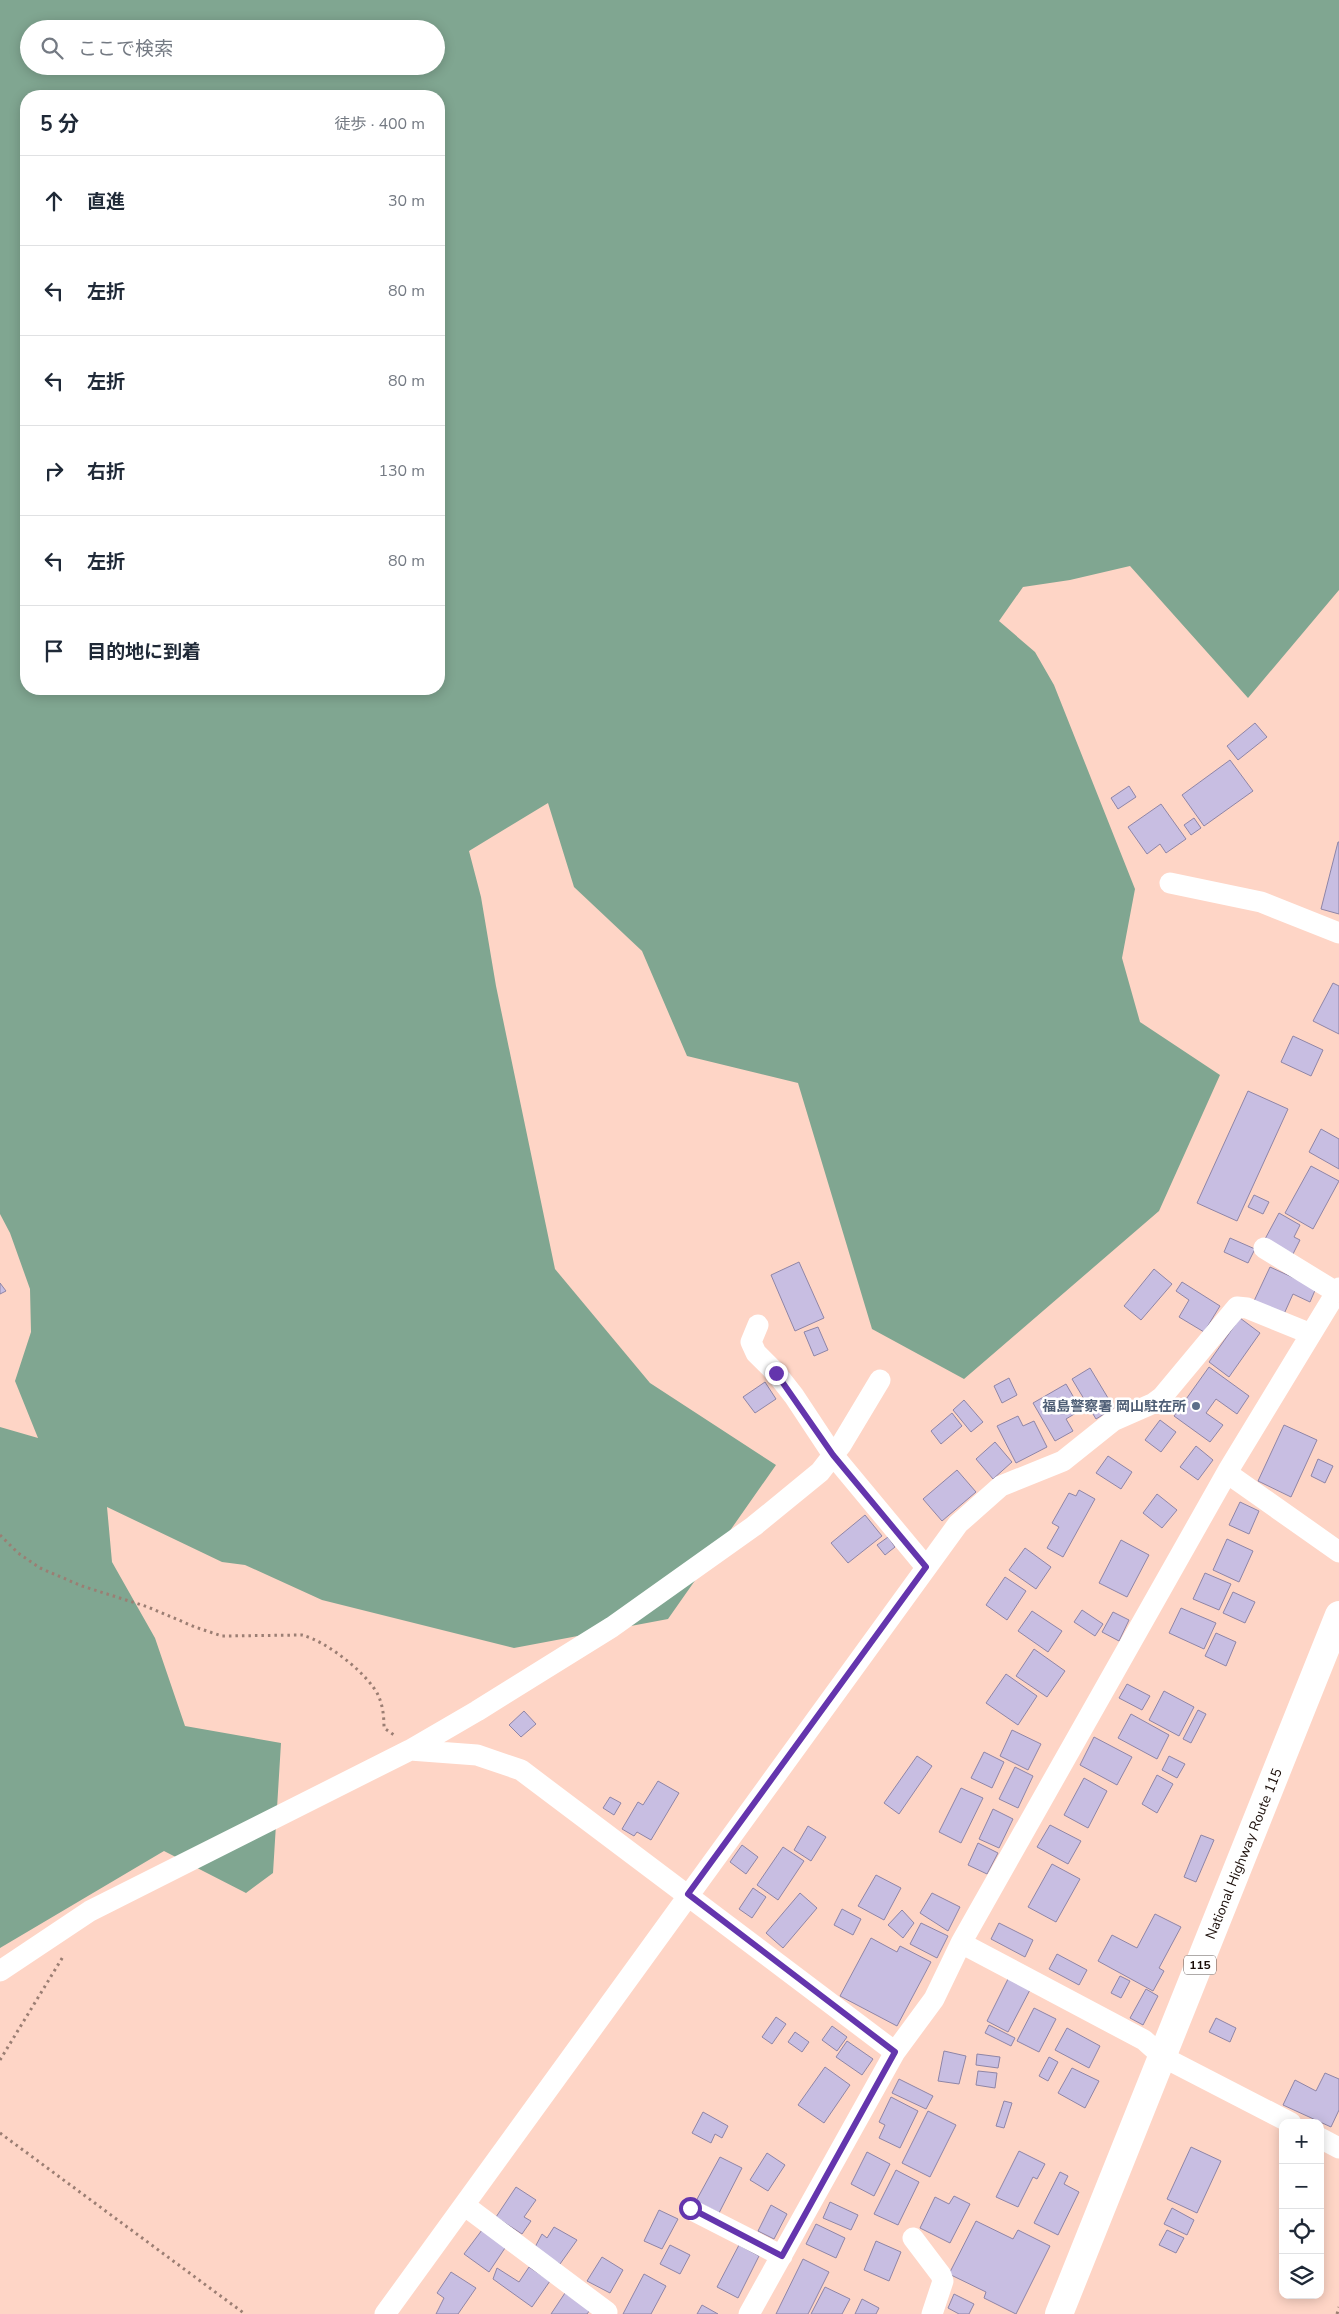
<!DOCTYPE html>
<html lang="ja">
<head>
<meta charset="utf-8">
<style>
	:root { --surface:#fff; --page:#f6f6f7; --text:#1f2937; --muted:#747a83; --line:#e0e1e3 }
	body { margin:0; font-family:"Nunito Sans","Noto Sans JP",sans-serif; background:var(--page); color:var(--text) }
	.controls { position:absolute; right:15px; bottom:15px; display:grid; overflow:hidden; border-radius:10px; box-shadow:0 2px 12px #0003 }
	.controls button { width:45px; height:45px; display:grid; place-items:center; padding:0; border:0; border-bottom:1px solid var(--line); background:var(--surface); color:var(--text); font:25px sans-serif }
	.stop { position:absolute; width:15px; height:15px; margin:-11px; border:4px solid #6435ad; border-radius:50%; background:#fff }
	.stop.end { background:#6435ad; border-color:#fff; box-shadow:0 1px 5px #0008 }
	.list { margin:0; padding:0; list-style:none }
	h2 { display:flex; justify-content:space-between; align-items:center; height:65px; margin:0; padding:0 20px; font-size:21px }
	h2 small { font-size:16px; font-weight:400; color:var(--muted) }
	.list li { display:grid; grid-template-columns:32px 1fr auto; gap:15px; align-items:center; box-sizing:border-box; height:90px; padding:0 20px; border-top:1px solid var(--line) }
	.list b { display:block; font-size:19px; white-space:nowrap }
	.list em { font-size:16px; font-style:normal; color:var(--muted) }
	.icon { flex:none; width:28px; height:28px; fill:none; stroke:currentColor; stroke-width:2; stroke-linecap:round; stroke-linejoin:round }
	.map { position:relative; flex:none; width:1339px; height:2314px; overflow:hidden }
	.search { position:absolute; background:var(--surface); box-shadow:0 2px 12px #0003; left:20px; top:20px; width:425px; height:55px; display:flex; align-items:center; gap:12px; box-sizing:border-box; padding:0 18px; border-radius:28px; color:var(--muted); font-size:19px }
	.panel { position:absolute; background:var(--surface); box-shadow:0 2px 12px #0003; left:20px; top:90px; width:425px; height:605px; border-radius:20px }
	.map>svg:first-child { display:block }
	.forest { fill:#80a691; fill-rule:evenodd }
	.building { fill:#c8bee2; stroke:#8f85a6 }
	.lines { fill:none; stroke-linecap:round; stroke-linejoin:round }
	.path { stroke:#9b7e73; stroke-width:3; stroke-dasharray:2.5 4; stroke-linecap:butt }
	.minor { stroke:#fff; stroke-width:21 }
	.highway { stroke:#fff; stroke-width:28 }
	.route { stroke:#6435ad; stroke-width:6 }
	.service-dot { fill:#5c6f8a; stroke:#fff; stroke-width:2 }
	.labels { text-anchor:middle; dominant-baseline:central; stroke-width:5; stroke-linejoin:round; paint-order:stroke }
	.shield { fill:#fff; stroke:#5f5653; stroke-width:1 }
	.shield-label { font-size:12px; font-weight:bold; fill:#1b0e09 }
	.service-label { font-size:14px; font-weight:bold; fill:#4e5e75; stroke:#fff; text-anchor:end }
	.street-label { font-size:14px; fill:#1b0e09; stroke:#fff }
</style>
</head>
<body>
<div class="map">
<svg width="1339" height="2314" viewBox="0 0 1339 2314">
	<rect width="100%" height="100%" fill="#fed5c6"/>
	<path class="forest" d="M0,0h1339v590l-91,108 -118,-132 -60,14 -47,7 -24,34 36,31 19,33 81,204 -13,69 18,64 80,53 -61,136 -195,168 -92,-50 -74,-246 -111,-27 -45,-105 -68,-64 -26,-84 -79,48 12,46 15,89 59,283 95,114 126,82 -108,154 -154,29 -192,-48 -77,-35 -23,-3 -115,-55 5,55 43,76 30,88 96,17 -8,130 -27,20 -82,-42 -164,97v-521l38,11 -23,-57 16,-49 -1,-43 -20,-56 -10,-19zM29,29h407v37h-407zM26,96h413v593h-413z"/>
	<path class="building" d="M1255,723l12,14 -29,23 -11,-14z
		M1230,760l23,31 -49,35 -22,-31z
		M1129,786l7,11 -18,12 -7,-11z
		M1161,804l25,35 -20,14 -6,-9 -13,10 -19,-27z
		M1194,818l7,10 -10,7 -7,-10z
		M1338,842h1v72l-18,-5z
		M1333,983l6,3v48l-26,-13z
		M1293,1036l30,14 -12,26 -30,-14z
		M1248,1091l40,18 -51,112 -40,-18z
		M1321,1129l18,10v30l-30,-17z
		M1311,1166l28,15 -26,48 -28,-16z
		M1254,1195l15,7 -6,12 -15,-7z
		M1279,1213l21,12 -6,12 6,3 -7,14 -28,-15z
		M1230,1238l25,11 -7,14 -24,-11z
		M799,1262l25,56 -29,13 -24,-56z
		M1270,1267l46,21 -6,14 -17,-8 -9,20 -30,-13z
		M1154,1269l18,15 -31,36 -17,-14z
		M1182,1282l38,24 -16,26 -25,-15 10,-17 -13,-9z
		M0,1283l6,8 -6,3z
		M1240,1318l20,15 -31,44 -20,-15z
		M818,1327l10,23 -14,6 -10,-24z
		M1209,1367l40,29 -12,18 -21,-15 -10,14 17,12 -13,17 -36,-26z
		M1090,1368l24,40 -18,11 -24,-40z
		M1009,1378l8,17 -15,8 -8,-17z
		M765,1382l11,17 -21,14 -12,-16z
		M1066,1384l15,26 -15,9 7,12 -18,10 -22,-38z
		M964,1400l19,22 -12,10 -18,-22z
		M952,1413l10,13 -21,18 -10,-13z
		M1018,1416l5,10 11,-5 13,26 -31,16 -19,-37z
		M1160,1420l16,12 -15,20 -16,-12z
		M1284,1425l33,15 -26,57 -33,-16z
		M995,1442l17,20 -19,17 -17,-20z
		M1196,1446l17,14 -15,20 -18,-13z
		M1108,1456l24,16 -11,17 -25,-16z
		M1318,1459l15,7 -8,17 -14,-7z
		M957,1470l19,22 -34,29 -19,-22z
		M1079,1490l16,9 -32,58 -16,-9 12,-21 -7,-4 17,-30 7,3z
		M1157,1494l20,16 -15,18 -19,-15z
		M1240,1502l19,9 -10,23 -20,-9z
		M865,1515l17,21 -34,27 -17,-20z
		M888,1537l7,10 -10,8 -8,-10z
		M1227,1539l26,12 -14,31 -26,-12z
		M1121,1540l28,15 -22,42 -28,-14z
		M1025,1548l26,19 -15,22 -27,-19z
		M1205,1573l26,11 -12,26 -26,-11z
		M1005,1577l21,14 -19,29 -21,-15z
		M1233,1592l22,10 -10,21 -22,-10z
		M1181,1608l35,15 -12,26 -35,-16z
		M1082,1610l21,14 -8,12 -21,-14z
		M1032,1611l30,20 -14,21 -30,-21z
		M1113,1612l16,8 -10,21 -17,-9z
		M1216,1633l20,9 -10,24 -21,-10z
		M1034,1649l31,22 -18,26 -31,-21z
		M1006,1674l31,22 -19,29 -32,-22z
		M1127,1684l23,12 -8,14 -23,-12z
		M1164,1691l30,16 -15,29 -30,-16z
		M1198,1710l8,4 -15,29 -8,-4z
		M524,1711l12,13 -15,13 -12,-12z
		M1131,1714l38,21 -12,24 -39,-21z
		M1012,1730l29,14 -13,26 -28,-14z
		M1094,1737l38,20 -15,28 -37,-20z
		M984,1752l20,10 -12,26 -21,-10z
		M917,1756l15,10 -33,48 -15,-11z
		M1169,1756l16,8 -8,14 -15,-8z
		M1015,1767l18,9 -15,32 -19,-9z
		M1157,1775l16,9 -16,29 -15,-9z
		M1084,1778l23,13 -19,37 -24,-13z
		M658,1781l21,12 -28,47 -14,-8 -3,4 -12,-7 16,-27 5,3z
		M961,1788l22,10 -22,45 -22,-11z
		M610,1797l11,6 -7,12 -11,-7z
		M993,1809l20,10 -14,29 -20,-9z
		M1050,1825l31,16 -13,23 -31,-17z
		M808,1826l18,11 -15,24 -17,-11z
		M1201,1835l13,5 -18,42 -12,-5z
		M978,1843l20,10 -11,21 -19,-9z
		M742,1845l16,12 -12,17 -16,-12z
		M783,1847l21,14 -26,39 -21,-15z
		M1052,1864l28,15 -24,43 -28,-15z
		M876,1875l25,13 -17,32 -26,-14z
		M753,1888l13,9 -14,21 -13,-9z
		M800,1893l17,15 -34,40 -17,-15z
		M932,1893l28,14 -12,24 -28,-18z
		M842,1909l19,10 -8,16 -19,-10z
		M902,1910l12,13 -11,15 -15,-13z
		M1155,1914l26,13 -22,41 5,3 -11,20 -55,-30 14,-26 25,13z
		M921,1923l27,13 -11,22 -27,-14z
		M999,1923l34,17 -8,17 -34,-18z
		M871,1938l26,14 3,-6 31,16 -34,64 -57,-30z
		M1057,1954l30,16 -8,15 -30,-16z
		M1010,1975l22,11 -24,46 -21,-11z
		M1120,1976l10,5 -9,17 -10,-5z
		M1146,1989l12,7 -15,29 -13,-7z
		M1034,2008l22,11 -17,33 -22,-11z
		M776,2017l10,7 -14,20 -10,-7z
		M1216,2018l20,10 -6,14 -21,-10z
		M989,2025l26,13 -4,8 -26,-13z
		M832,2026l15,11 -10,14 -15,-11z
		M1067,2028l33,18 -11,22 -34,-18z
		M795,2032l14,10 -7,10 -14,-10z
		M847,2041l26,18 -11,16 -26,-18z
		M944,2051l22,5 -7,28 -21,-3z
		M977,2054l23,3 -2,11 -22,-3z
		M1049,2057l9,5 -10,19 -9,-5z
		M825,2067l25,18 -26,38 -26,-18z
		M1072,2068l27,13 -14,27 -27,-15z
		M978,2071l19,2 -2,15 -19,-3z
		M1325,2073l14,6v31l-8,17 -48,-22 12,-25 21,11z
		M899,2079l34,17 -7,13 -34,-16z
		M891,2097l27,14 -18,37 -21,-10 6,-13 -6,-3z
		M1004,2101l8,2 -8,25 -8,-2z
		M928,2111l28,14 -26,52 -28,-14z
		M703,2112l25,14 -6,12 -7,-4 -4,9 -19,-10z
		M1191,2147l30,14 -24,52 -30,-14z
		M1019,2151l26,13 -8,15 -4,-2 -15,30 -22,-10z
		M867,2152l23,12 -16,32 -23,-12z
		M767,2153l18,12 -17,26 -18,-11z
		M720,2157l22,11 -23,45 -23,-12z
		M896,2170l23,12 -21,43 -24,-11z
		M1060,2172l8,4 -4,8 15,8 -21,43 -24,-12z
		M516,2187l20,13 -12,17 7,4 -9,13 -26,-17z
		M954,2196l16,8 -20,39 -30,-15 15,-31 14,7z
		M830,2202l28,13 -7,15 -28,-12z
		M771,2205l16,9 -13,25 -16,-8z
		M1172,2208l22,12 -7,15 -23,-11z
		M659,2210l19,9 -16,30 -18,-8z
		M976,2221l37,18 5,-9 32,16 -34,68 -32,-16 2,-6 -37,-18z
		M816,2224l29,14 -9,20 -30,-14z
		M554,2227l23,13 -17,24 -26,-15 8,-15 5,4z
		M482,2230l25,15 -18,27 -25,-18z
		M1167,2230l17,8 -8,15 -17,-8z
		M876,2241l25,11 -12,29 -25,-11z
		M670,2245l20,10 -10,19 -20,-10z
		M739,2245l20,11 -21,42 -21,-11z
		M602,2257l21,13 -13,23 -23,-12z
		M803,2259l26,13 -21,42h-32z
		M529,2267l21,14 -18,26 -39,-28 4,-11 22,14z
		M451,2272l25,16 -18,26h-22l8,-16 -7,-5z
		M644,2274l22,12 -15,28h-28z
		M825,2287l25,12 -8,15h-31z
		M565,2293l25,17 -3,4h-36z
		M954,2294l20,10 -5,10h-10l-11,-6z
		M862,2299l17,9 -3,6h-21z
		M702,2305l16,9h-21z"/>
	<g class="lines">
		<path class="path" d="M0,1535l18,18 22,15 42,18 66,21 47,20 27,9 80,-1c24,6 67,39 77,62 4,10 5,20 5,31l10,7
			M0,2060l64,-105
			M0,2133l245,181
			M1337,2314l2,-7"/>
		<path class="minor" d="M1170,883l91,19 78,31
			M1264,1248l72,44
			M758,1325l-7,17 5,11 20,20 18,23 39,59 93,112
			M1227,1473l112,79
			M410,1750l67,-39 135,-84 142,-101 66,-54 21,-27 39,-65
			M961,1943l183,97 19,17 128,66
			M0,1971l90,-60 320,-161 67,5 44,15 374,282
			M1320,2138l19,10
			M464,2205l143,107 -1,2
			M690,2209l92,47
			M913,2238l28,37 2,6 -11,33
			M385,2314l573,-790 43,-38 62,-25 50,-40 41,-18 8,-6 75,-90 10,1 64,26
			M749,2314l146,-262 39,-53 27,-56 268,-474 110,-181"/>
		<path class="highway" id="s1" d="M1059,2314l280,-699"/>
	</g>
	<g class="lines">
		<path class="route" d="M690,2208l92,48 113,-204 -207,-158 238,-327 -93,-112 -57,-82"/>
	</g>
	<circle class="service-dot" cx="1196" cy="1406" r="5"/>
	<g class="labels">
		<rect class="shield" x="1184" y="1955.5" width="32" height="19" rx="4"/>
		<g class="shield-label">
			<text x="1200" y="1965">115</text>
		</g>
		<g class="service-label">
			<text x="1186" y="1406">福島警察署 岡山駐在所</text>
		</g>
		<g class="street-label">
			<text stroke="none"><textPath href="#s1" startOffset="496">National Highway Route 115</textPath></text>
		</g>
	</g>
</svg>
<div class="controls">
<button>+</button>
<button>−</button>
<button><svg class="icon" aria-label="locate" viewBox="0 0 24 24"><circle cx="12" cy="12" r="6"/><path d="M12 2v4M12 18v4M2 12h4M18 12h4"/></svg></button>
<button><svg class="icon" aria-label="layers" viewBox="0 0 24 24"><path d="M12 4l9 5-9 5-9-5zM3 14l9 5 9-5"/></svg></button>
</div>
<div class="stop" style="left:690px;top:2208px"></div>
<div class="stop end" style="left:776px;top:1373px"></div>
<div class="search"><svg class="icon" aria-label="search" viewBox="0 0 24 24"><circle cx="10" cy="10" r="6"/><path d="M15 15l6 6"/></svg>ここで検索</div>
<section class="panel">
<h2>5 分<small>徒歩 · 400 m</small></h2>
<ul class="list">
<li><svg class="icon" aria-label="ahead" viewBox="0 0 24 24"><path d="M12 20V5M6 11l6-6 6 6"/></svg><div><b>直進</b></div><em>30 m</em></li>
<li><svg class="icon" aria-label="left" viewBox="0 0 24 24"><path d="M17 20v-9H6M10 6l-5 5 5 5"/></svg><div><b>左折</b></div><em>80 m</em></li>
<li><svg class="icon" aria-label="left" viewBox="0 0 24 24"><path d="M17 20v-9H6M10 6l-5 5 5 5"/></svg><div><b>左折</b></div><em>80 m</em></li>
<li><svg class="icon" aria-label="right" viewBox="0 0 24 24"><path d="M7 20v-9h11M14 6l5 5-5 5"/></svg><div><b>右折</b></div><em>130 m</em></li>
<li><svg class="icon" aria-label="left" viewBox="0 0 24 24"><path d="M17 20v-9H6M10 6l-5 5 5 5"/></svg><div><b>左折</b></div><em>80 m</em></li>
<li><svg class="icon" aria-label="arrive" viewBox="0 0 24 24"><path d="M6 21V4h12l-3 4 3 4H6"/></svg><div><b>目的地に到着</b></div></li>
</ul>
</section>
</div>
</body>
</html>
